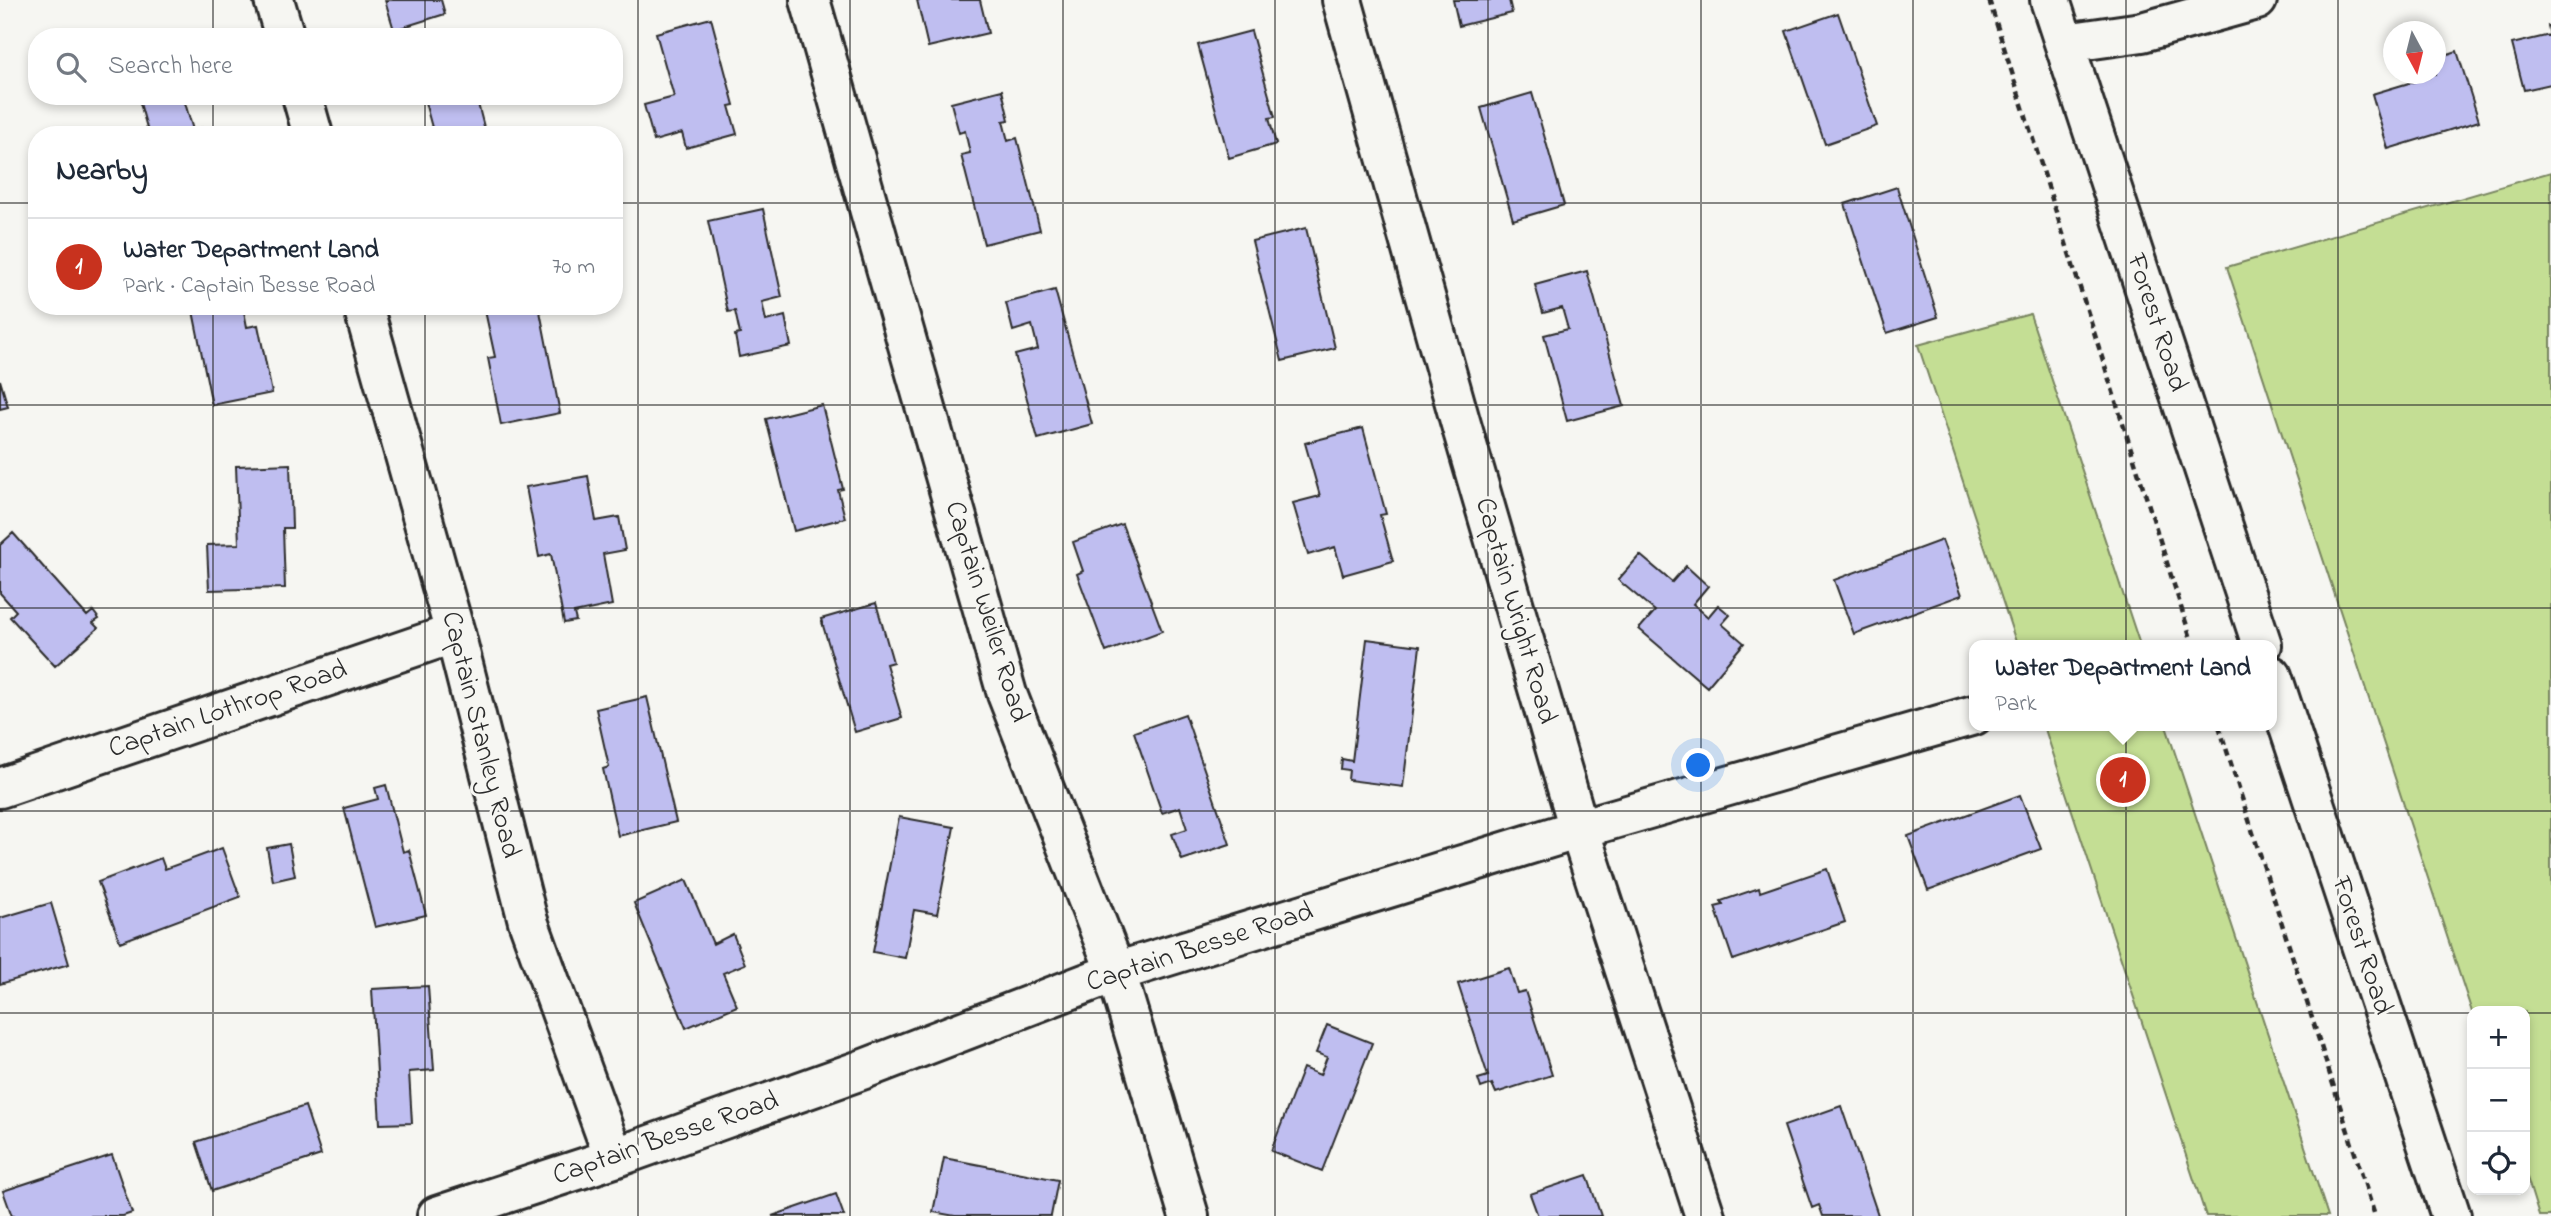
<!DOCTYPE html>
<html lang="en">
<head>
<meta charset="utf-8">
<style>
	:root { --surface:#fff; --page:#f2f2f3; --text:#1f2937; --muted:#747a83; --line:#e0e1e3; --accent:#c8321e }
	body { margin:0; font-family:"Indie Flower",sans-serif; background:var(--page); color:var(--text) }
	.controls { position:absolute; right:21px; bottom:21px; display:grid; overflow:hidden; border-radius:14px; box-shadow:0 4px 10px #0003 }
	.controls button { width:63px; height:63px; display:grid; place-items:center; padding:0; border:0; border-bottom:2px solid var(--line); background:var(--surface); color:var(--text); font:35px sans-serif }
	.compass { position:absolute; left:2383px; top:21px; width:63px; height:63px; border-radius:50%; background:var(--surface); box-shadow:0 4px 10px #0003; rotate:173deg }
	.you { position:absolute; left:1699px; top:766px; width:24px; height:24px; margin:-18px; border:5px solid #fff; border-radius:50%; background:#1a73e8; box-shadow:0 0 0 10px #1a73e833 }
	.badge { display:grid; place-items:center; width:46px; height:46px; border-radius:50%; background:var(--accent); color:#fff; font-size:23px; font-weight:700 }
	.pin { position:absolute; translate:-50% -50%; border:4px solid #fff; box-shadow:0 2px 7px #0006 }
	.popup { position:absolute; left:1969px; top:640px; width:308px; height:91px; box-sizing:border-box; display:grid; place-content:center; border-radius:14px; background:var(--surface); filter:drop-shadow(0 2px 5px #0005); font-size:23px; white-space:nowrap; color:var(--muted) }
	.popup b { font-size:26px; color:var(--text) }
	.popup::after { content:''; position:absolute; left:50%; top:100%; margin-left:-14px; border:14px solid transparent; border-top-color:var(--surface) }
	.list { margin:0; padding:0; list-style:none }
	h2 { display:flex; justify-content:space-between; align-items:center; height:91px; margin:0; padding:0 28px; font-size:30px }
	h2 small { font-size:23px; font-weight:400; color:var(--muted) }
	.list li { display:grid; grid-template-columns:46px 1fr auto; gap:21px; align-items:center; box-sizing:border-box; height:98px; padding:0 28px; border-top:2px solid var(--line) }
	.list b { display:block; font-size:26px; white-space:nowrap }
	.list p { margin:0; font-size:23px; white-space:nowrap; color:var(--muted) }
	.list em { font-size:23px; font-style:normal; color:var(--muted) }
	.icon { flex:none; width:38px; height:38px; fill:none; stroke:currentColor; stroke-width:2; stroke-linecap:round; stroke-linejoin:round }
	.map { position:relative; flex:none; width:2551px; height:1216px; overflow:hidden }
	.search { position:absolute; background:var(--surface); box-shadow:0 4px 10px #0003; left:28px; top:28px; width:595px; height:77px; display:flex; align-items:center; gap:18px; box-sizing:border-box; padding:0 24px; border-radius:28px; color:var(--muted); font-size:26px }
	.panel { position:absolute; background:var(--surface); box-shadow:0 4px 10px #0003; left:28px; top:126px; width:595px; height:189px; border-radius:28px }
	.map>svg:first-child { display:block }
	.green { fill:#c4de94; stroke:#788460; stroke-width:2 }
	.building { fill:#bfbef0; stroke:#2b2b2b; stroke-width:2 }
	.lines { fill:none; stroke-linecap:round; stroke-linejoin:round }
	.minor-casing { stroke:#2b2b2b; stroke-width:44 }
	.secondary-casing { stroke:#2b2b2b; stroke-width:44 }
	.path { stroke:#2b2b2b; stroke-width:4.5; stroke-dasharray:7 5; stroke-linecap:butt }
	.minor { stroke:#f6f6f2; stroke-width:38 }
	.secondary { stroke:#f6f6f2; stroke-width:38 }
	.grid { fill:none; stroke:#2b2b2b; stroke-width:2; stroke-opacity:0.55 }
	.labels { text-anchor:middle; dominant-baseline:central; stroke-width:6; stroke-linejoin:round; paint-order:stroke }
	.street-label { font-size:28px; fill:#2b2b2b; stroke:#f6f6f2 }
</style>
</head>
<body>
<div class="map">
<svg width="2551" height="1216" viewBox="0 0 2551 1216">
	<rect width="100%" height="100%" fill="#f6f6f2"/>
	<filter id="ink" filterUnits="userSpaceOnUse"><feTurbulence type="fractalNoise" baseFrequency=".0143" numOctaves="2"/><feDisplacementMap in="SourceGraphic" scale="14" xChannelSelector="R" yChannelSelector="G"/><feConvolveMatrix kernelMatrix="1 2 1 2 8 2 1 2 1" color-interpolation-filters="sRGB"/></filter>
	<g filter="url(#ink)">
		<path class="green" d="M2551,172v1044h-12l-14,-45v-160l-53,1 -245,-745z
			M2030,314l110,331h-123l-99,-300z
			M2044,726h122l162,490h-122z"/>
		<path class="building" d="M385,0h56l4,14 -51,16z
			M917,0h63l8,33 -60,14z
			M1453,0h56l3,13 -53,13z
			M1838,13l39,113 -52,18 -39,-113z
			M711,18l23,87 -5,1 8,28 -51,14 -4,-15 -28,8 -10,-36 30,-8 -18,-64z
			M2551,25v59l-27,6 -12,-46 38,-9 -2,-9z
			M1251,31l24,86 -6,1 7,26 -47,14 -31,-113z
			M2457,51l22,70 -91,28 -16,-55 57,-17 -1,-3h8v-16z
			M1002,90l7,30 -6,1 5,20 9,-3 23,92 -56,14 -23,-89 9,-2 -5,-22 -6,2 -8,-30z
			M1532,93l32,112 -51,15 -32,-112z
			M138,96h45l10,34 8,-2 2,7h-54z
			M445,96h31l10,39h-52l-9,-33z
			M1897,187l41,130 -51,16 -42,-129z
			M763,209l19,88 -20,5 4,19 19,-5 6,30 -52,11 -4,-22 5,-1 -5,-23 -7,1 -20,-91z
			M1306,228l29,120 -53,13 -30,-120z
			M1587,271l37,135 -57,15 -23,-86 24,-6 -6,-21 -19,5 -8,-28z
			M1055,290l37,134 -54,15 -23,-84 23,-6 -6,-24 -19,6 -7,-28z
			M192,306h51l4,21 11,-2 14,68 -60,12z
			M484,306h55l21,107 -59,12 -13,-67 7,-1z
			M0,380l8,27 -8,2z
			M822,405l21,84 -5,1 7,28 -51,13 -28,-112z
			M1363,428l23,86 -6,1 13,46 -50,14 -8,-28 -27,8 -15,-52 27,-7 -15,-53z
			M290,464l2,64h-9l2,60 -76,2 -2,-45 32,-1 -3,-78z
			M588,476l8,45 23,-4 6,33 -22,4 9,51 -38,8 2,8 -12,2 -13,-69 -12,3 -13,-70z
			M1122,524l40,107 -56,21 -29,-78 6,-3 -10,-29z
			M13,533l74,83 6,-5 6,8 -6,4 5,5 -43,38 -45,-49 6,-6 -16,-18v-48z
			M1942,540l20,55 -108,39 -20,-54z
			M1640,555l32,27 14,-16 22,20 -15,18 15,13 10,-12 12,10 -8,9 22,19 -37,44 -68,-58 16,-18 -37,-31z
			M876,603l17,59 -7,2 16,54 -47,14 -34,-113z
			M1367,639l53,7 -17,141 -55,-7 1,-10 -8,-1 1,-10 10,2z
			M647,697l29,125 -58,14 -15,-67 6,-2 -13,-58z
			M1185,714l45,130 -48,16 -10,-26 15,-5 -7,-22 -18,6 -28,-81z
			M386,785l17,67 6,-2 17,65 -51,12 -31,-119 34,-9 -3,-11z
			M2020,795l21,54 -113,41 -20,-54z
			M899,817l55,10 -17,87 -23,-4 -9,48 -32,-6z
			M289,844l6,32 -22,5 -6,-33z
			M222,848l18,49 -120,45 -22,-60 63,-24 4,11z
			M1827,869l18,53 -112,38 -18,-53 8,-2 -2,-4 38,-13 1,4z
			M686,880l27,64 20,-10 12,30 -22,9 14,33 -51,22 -52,-125z
			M51,903l18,61 -69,20v-66z
			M1509,968l8,25 8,-2 27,84 -56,18 -4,-9 -11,4 -3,-9 10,-3 -30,-92z
			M428,986l6,84 -25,2 3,51 -32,1 -8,-135z
			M1327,1025l45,18 -50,128 -51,-20 32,-83 17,7 7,-18 -11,-4z
			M305,1106l16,49 -109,36 -16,-49z
			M1841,1106l37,109 -2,1h-53l-4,-11 -7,3 -28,-82z
			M112,1155l20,58 -9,3h-111l-9,-25z
			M944,1158l114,22 -7,36h-96l-22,-4z
			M1587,1175l14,41h-63l-8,-22z
			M836,1194l8,22h-72z"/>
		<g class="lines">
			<g class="minor-casing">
				<path id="minor" d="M274,0l11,37
					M810,0l197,694 109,278 73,244
					M1342,0l118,421 119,408 126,387
					M2065,43l77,-11 115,-32
					M302,96l11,39
					M363,306l92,327 73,288 86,237
					M0,788l455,-155
					M437,1216l177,-58 250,-89 252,-97 463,-143 395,-114"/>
			</g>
			<g class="secondary-casing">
				<path id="secondary" d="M2050,0l212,645
					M2272,676l179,540"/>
			</g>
			<path class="path" d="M1989,0l204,645
				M2219,726l156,490"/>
			<use href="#minor" class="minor"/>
			<use href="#secondary" class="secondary"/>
		</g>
	</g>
	<path class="grid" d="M213,0v37M425,0v37M638,0v1216M850,0v1216M1063,0v1216M1275,0v1216M1488,0v1216M1701,0v1216M1913,0v1216M2126,0v1216M2338,0v1216M213,96v39M425,96v39M0,203h37M614,203h1937M213,306v910M425,306v910M0,405h2551M0,608h2551M0,811h2551M0,1013h2472M2525,1013h26"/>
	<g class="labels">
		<g class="street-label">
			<text transform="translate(2156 323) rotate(72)">Forest Road</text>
			<text transform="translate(1515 611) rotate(74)">Captain Wright Road</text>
			<text transform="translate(986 612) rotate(73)">Captain Weiler Road</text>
			<text transform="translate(228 710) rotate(-19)">Captain Lothrop Road</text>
			<text transform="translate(480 735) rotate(76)">Captain Stanley Road</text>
			<text transform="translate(2361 946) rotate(72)">Forest Road</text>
			<text transform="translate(1200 948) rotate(-18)">Captain Besse Road</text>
			<text transform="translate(666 1139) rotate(-19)">Captain Besse Road</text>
		</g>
	</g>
</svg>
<div class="controls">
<button>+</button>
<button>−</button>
<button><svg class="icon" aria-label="locate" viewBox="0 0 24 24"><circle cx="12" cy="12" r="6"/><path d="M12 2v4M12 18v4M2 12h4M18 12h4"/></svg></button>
</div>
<svg class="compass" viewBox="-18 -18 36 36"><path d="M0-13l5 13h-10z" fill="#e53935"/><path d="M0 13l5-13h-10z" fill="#747a83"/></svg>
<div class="you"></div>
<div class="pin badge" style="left:2123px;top:780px">1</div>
<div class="popup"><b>Water Department Land</b>Park</div>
<div class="search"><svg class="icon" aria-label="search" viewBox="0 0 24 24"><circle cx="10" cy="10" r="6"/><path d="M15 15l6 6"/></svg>Search here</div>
<section class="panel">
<h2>Nearby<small></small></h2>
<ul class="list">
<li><span class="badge">1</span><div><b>Water Department Land</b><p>Park · Captain Besse Road</p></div><em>70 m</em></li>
</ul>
</section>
</div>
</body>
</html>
